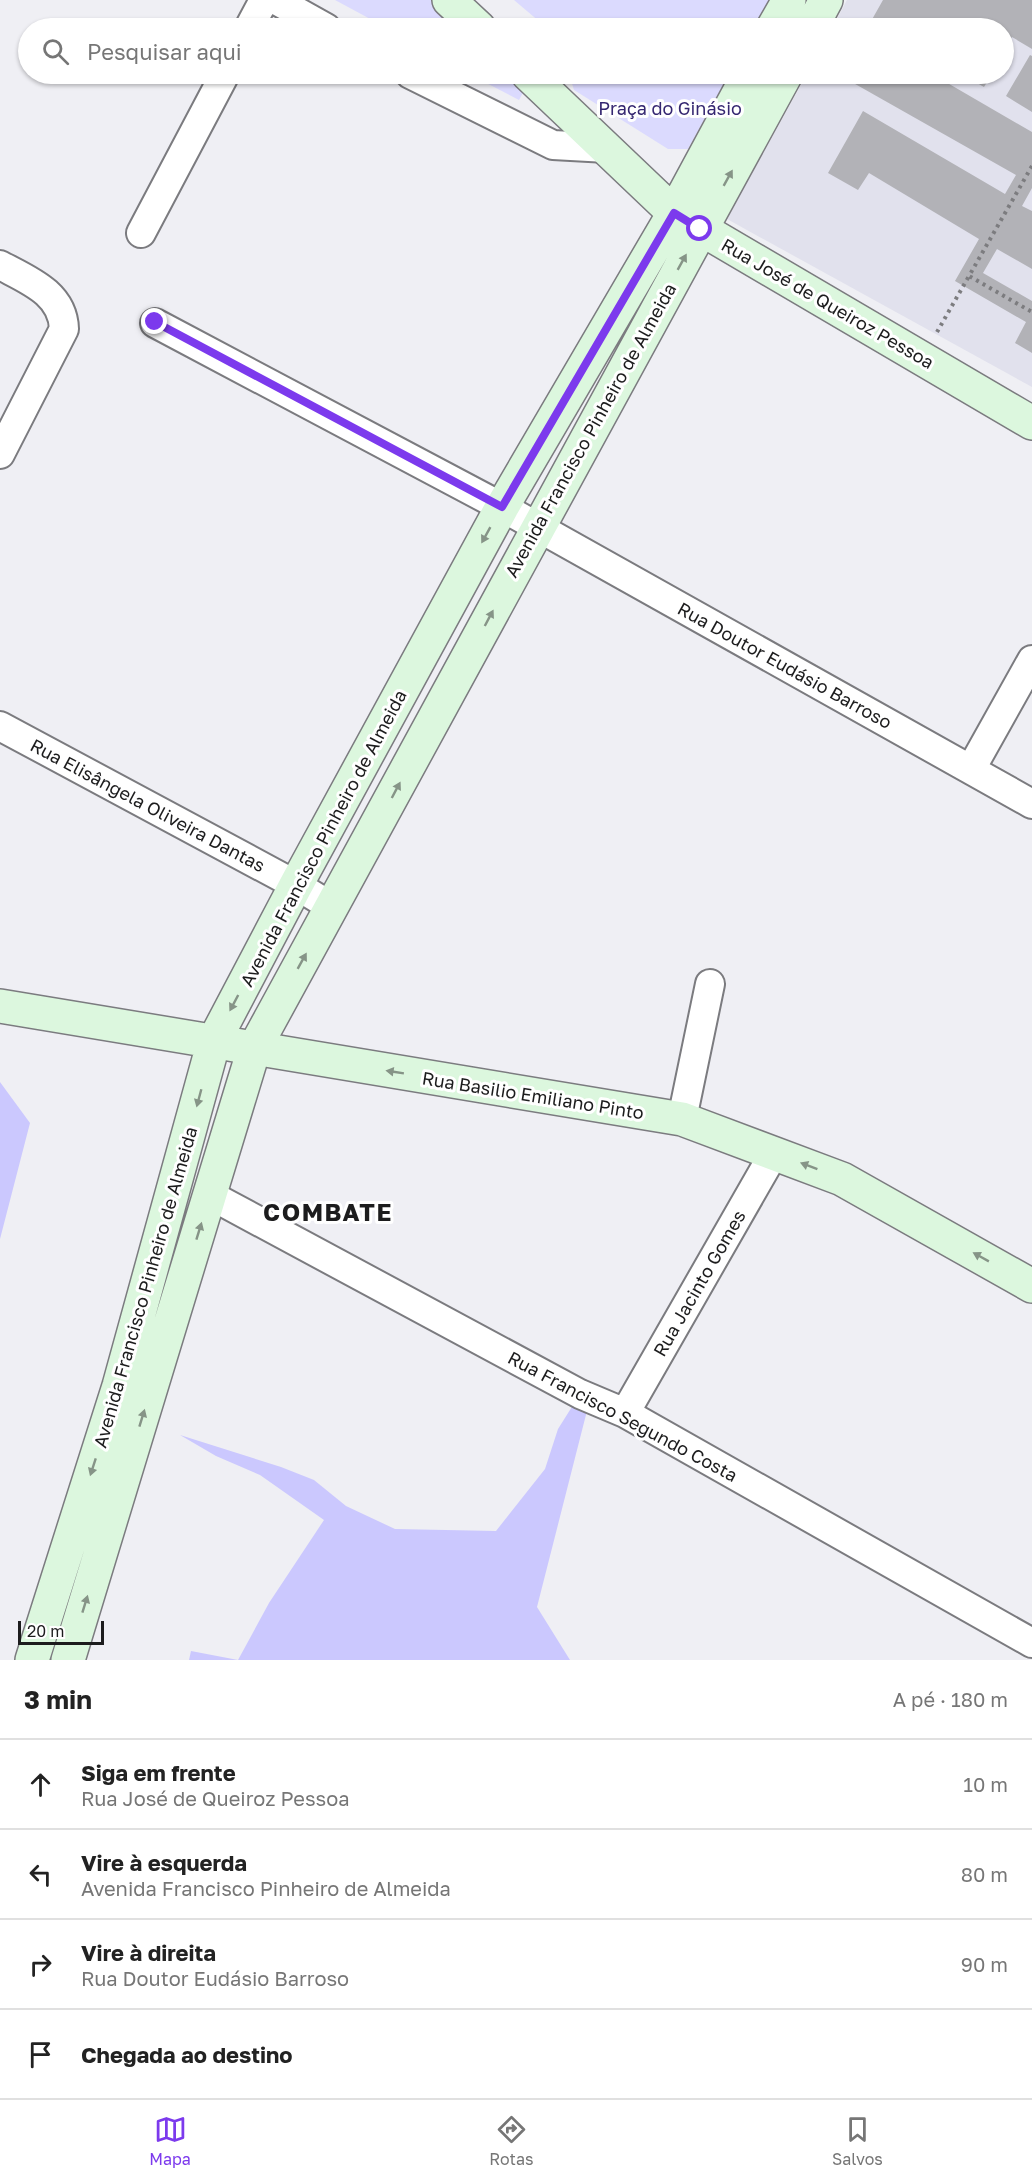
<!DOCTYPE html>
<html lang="pt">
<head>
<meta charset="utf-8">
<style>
	:root { --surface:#fff; --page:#f6f6f6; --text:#222; --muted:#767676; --line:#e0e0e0; --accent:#7c3aed }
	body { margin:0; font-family:"Golos Text",sans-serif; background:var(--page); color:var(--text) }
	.scale { position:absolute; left:18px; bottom:15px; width:86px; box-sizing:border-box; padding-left:6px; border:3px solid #1c1c1d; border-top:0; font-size:16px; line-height:21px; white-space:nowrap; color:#1c1c1d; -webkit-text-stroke:4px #fff; paint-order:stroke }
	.stop { position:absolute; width:18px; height:18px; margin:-14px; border:4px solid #7c3aed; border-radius:50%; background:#fff }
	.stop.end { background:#7c3aed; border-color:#fff; box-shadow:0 2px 6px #0008 }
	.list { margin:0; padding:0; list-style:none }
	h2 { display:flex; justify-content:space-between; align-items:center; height:78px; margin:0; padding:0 24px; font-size:26px }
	h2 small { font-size:20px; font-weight:400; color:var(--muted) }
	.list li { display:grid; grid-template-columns:39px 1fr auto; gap:18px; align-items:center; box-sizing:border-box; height:90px; padding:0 24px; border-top:2px solid var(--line) }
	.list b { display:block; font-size:22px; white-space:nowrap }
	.list p { margin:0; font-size:20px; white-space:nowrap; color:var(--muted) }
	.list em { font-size:20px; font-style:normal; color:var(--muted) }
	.icon { flex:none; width:33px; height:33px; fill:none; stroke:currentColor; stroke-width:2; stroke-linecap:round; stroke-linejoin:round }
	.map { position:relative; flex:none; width:1032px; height:1660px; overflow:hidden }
	.search { position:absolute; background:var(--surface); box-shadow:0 2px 4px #0004; left:18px; right:18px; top:18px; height:66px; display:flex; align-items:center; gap:15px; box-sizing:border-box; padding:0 21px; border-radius:33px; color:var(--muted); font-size:22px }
	.sheet { height:438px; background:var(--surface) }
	nav { display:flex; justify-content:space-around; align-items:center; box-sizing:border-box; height:84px; border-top:2px solid var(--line); background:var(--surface); font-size:16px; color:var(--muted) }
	nav a { display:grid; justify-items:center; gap:3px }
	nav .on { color:var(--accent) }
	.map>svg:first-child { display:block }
	.built { fill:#e1e1ed }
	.green { fill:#dbdafe }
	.water { fill:#cbc8fe }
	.building { fill:#b2b2b7 }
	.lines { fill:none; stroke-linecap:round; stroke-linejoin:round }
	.street-casing { stroke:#7b7b7f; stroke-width:32 }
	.secondary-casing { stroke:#7b7b7f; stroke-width:36 }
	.path { stroke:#7c7c7f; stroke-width:4; stroke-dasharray:3 4.5; stroke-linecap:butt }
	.street { stroke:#fff; stroke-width:28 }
	.secondary { stroke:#dcf7de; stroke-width:33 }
	.oneway { fill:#869487 }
	.route { stroke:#7c3aed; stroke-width:8 }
	.labels { text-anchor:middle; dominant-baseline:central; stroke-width:6; stroke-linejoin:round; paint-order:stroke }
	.park-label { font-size:18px; fill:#352771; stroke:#fff }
	.street-label { font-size:18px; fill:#1c1c1d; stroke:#fff }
	.district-label { font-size:24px; font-weight:bold; letter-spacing:1.5px; fill:#1c1c1d; stroke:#fff }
</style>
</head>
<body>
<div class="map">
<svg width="1032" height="1660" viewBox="0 0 1032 1660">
	<rect width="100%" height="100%" fill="#efeff4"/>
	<path class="built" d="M847,0h185v387l-305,-168 80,-145h197v-46h-172z"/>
	<path class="green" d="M335,0h96l31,28h-75z
		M514,0h255l-16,28h-206z
		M469,74h42l15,13 -7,13z
		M569,74h160l-41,75h-20l-94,-59z"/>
	<path class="water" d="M0,1082l30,41 -30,116z
		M580,1394l10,5 -53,208 33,53h-381l2,-9 47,9 31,-57 55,-83 -64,-45 -44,-19 -36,-21 101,32 33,13 32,26 49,23 101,2 49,-62 13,-40z"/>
	<path class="building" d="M883,0h149v49l-20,-12 -8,16v-25h-124l-10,-5z
		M1030,55l2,1v56l-26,-16z
		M843,74h89l100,58v56l-10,18 10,5v58l-35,-20 -14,24 49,28v52l-17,-10 11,-21 -71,-41 24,-42 -110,-66 -11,17 -30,-17 35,-62 142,83 11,-19 -175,-99z
		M961,74h31l-8,13z"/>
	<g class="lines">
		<g class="street-casing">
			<path id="street" d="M276,0l50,28
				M249,28l15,-28
				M410,74l143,71 54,3
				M141,233l84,-159
				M0,265c28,15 63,28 64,64l-64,125
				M155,323l347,184 530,297
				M0,726l296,159 36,22
				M971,769l61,-109
				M682,1119l28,-135
				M210,1195l370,199 45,19 407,230
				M625,1413l149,-260"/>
		</g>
		<g class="secondary-casing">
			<path id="secondary" d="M449,0l30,28
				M773,28l16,-28
				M811,28l15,-28
				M528,74l146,139 358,210
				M0,1006l682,113 160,60 190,107
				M32,1660l87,-274 95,-345 82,-156 206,-378 172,-294 75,-139
				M68,1660l186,-611 532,-975"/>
		</g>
		<path class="path" d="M1032,166l-63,110 63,36
			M937,332l32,-56"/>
		<use href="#street" class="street"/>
		<use href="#secondary" class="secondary"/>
	</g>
	<defs><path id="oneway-solid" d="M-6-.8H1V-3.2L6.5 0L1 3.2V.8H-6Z" transform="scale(1.5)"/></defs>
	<g class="oneway">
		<use href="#oneway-solid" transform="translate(728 178) rotate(-61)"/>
		<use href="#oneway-solid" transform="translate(682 262) rotate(-61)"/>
		<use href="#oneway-solid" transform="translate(486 535) rotate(119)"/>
		<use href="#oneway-solid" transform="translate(489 618) rotate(-62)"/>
		<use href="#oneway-solid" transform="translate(396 790) rotate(-62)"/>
		<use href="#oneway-solid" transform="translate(302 961) rotate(-61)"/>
		<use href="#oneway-solid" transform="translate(234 1003) rotate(118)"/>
		<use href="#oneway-solid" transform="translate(395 1072) rotate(-171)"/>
		<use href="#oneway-solid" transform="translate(199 1098) rotate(105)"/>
		<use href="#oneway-solid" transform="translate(809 1166) rotate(-159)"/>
		<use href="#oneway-solid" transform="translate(199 1231) rotate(-73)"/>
		<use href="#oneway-solid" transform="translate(981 1257) rotate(-151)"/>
		<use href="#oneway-solid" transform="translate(142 1418) rotate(-73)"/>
		<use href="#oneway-solid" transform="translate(93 1467) rotate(108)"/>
		<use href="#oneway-solid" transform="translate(85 1604) rotate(-73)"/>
	</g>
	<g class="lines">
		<path class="route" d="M155,322l347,185 172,-294 26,16"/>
	</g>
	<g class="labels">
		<g class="park-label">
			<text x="670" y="108">Praça do Ginásio</text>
		</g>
		<g class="street-label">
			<text transform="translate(828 303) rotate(30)">Rua José de Queiroz Pessoa</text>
			<text transform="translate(590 430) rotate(-61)">Avenida Francisco Pinheiro de Almeida</text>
			<text transform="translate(785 665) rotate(29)">Rua Doutor Eudásio Barroso</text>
			<text transform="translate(148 805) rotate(28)">Rua Elisângela Oliveira Dantas</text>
			<text transform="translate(323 838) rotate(-62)">Avenida Francisco Pinheiro de Almeida</text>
			<text transform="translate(533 1095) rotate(9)">Rua Basilio Emiliano Pinto</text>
			<text transform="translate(699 1283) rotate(-60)">Rua Jacinto Gomes</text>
			<text transform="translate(145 1287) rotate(-74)">Avenida Francisco Pinheiro de Almeida</text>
			<text transform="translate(623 1416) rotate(28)">Rua Francisco Segundo Costa</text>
		</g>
		<g class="district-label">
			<text x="328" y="1211">COMBATE</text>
		</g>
	</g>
</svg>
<div class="scale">20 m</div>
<div class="stop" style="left:700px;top:229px"></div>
<div class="stop end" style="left:155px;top:322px"></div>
<div class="search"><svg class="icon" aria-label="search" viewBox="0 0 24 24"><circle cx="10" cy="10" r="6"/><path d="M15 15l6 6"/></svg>Pesquisar aqui</div>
</div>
<section class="sheet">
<h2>3 min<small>A pé · 180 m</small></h2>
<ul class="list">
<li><svg class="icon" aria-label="ahead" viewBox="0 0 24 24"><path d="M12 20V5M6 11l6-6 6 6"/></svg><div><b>Siga em frente</b><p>Rua José de Queiroz Pessoa</p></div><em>10 m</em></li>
<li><svg class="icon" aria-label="left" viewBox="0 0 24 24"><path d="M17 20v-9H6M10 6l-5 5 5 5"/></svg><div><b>Vire à esquerda</b><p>Avenida Francisco Pinheiro de Almeida</p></div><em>80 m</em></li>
<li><svg class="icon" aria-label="right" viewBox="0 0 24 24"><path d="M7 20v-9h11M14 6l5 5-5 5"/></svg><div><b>Vire à direita</b><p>Rua Doutor Eudásio Barroso</p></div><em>90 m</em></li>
<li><svg class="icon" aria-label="arrive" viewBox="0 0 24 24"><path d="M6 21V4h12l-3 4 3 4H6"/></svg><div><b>Chegada ao destino</b></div></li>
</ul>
</section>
<nav>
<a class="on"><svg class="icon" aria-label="map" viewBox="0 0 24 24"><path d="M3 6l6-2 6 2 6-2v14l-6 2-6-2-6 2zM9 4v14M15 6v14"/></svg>Mapa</a>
<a><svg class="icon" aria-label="directions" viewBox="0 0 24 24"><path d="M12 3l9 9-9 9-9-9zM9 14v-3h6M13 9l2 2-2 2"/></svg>Rotas</a>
<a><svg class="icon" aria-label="saved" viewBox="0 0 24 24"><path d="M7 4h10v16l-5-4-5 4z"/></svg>Salvos</a>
</nav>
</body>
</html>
